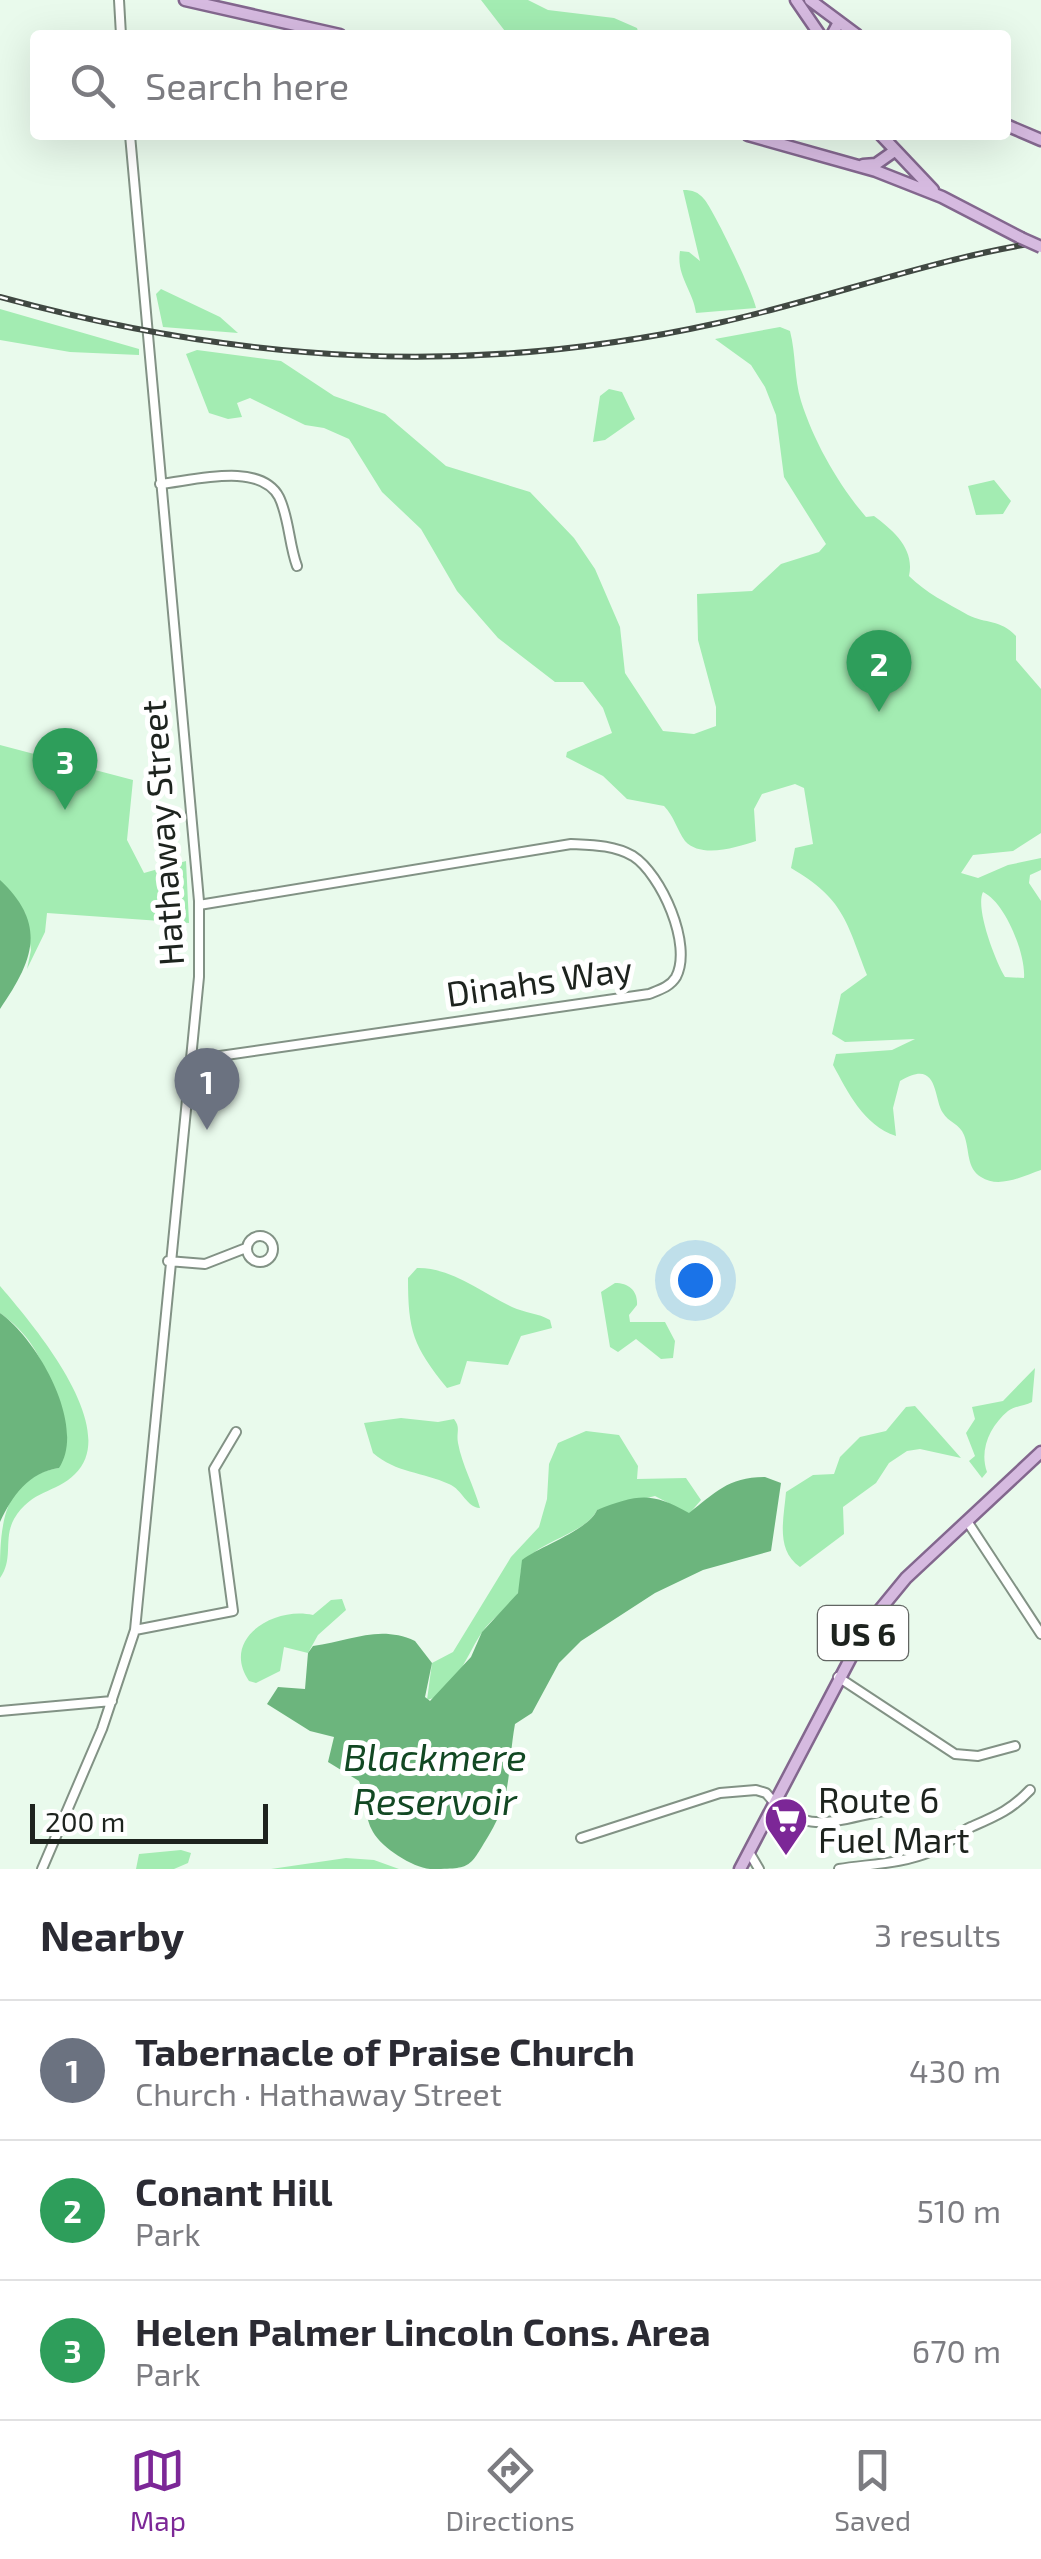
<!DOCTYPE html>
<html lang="en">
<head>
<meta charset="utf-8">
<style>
	:root { --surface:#fff; --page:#f2f2f3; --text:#2b2b33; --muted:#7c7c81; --line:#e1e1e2; --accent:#7c2797 }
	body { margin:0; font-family:"Exo 2",sans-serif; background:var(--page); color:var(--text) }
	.scale { position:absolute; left:30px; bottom:25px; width:238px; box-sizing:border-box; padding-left:10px; border:5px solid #1d231e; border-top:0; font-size:28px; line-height:35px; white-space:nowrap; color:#1d231e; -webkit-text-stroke:8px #fff; paint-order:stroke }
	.you { position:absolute; left:695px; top:1280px; width:35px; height:35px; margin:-25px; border:8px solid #fff; border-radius:50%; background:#1a73e8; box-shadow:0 0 0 15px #1a73e833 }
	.badge { display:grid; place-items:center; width:65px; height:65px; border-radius:50%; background:var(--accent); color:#fff; font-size:32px; font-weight:700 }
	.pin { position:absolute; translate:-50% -82px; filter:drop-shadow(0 2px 5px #0008) }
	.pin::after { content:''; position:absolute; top:52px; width:35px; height:30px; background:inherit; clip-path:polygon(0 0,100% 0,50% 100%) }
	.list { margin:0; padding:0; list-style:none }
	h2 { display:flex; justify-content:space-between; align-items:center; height:130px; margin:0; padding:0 40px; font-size:42px }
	h2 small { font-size:32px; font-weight:400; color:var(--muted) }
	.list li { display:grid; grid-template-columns:65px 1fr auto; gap:30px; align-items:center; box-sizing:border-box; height:140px; padding:0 40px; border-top:2px solid var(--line) }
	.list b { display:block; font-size:38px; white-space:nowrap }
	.list p { margin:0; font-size:32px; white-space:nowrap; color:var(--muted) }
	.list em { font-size:32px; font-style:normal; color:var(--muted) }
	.icon { flex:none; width:55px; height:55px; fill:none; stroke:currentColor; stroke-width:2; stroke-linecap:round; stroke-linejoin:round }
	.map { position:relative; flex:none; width:1041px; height:1869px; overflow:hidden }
	.search { position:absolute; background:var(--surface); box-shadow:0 10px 40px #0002; left:30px; right:30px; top:30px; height:110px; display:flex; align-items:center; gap:25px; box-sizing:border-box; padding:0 35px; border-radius:10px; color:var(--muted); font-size:38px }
	.sheet { height:550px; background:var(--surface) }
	nav { display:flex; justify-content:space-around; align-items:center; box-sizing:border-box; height:140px; border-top:2px solid var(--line); background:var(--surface); font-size:28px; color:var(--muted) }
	nav a { display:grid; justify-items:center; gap:5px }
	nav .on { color:var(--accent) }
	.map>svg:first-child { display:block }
	.green { fill:#a3ecb2; fill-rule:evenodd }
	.water { fill:#6cb57d }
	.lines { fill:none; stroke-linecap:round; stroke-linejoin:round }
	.minor-casing { stroke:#829285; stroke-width:12 }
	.major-casing { stroke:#83678e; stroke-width:15 }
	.minor { stroke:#fff; stroke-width:8 }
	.major { stroke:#d6bae0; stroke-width:10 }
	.rail-casing { stroke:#404842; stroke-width:6 }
	.rail { stroke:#fff; stroke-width:2.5; stroke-dasharray:8; stroke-linecap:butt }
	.major-bridge-casing { stroke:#83678e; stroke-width:15; stroke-linecap:butt }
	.major-bridge { stroke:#d6bae0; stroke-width:10 }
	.labels { text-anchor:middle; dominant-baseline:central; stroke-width:10; stroke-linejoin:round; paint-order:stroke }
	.shield { fill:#fff; stroke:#616562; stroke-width:2.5 }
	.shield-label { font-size:32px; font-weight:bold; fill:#1d231e }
	.street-label { font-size:35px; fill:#1d231e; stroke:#fff }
	.poi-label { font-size:35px; fill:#1d231e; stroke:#fff; text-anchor:start }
	.water-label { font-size:38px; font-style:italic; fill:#124823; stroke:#fff }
</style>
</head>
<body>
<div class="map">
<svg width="1041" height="1869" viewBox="0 0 1041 1869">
	<rect width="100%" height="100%" fill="#e9faec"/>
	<path class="green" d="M481,0h47l20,10 66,8 23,10 2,7h-131z
		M683,190c10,0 15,2 21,9 10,11 50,96 52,109l-60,5c-3,-23 -20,-37 -16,-62l9,1 11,9z
		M161,289l59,28 18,16 -75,-6 -7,-33z
		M0,309l139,40v6l-69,-3 -70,-12z
		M780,327l10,4c6,23 4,47 11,70 13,41 37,83 65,116l8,-1c20,15 41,33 35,60 17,17 38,27 59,39 18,9 32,4 48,21v24l25,29v144l-28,18 -40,4 -12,18 17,5 30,-13 33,-7v12l-11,5 -1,8 12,18v269c-18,6 -42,19 -60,7 -15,-9 -11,-27 -17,-42 -4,-11 -16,-13 -21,-22 -10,-15 -4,-56 -43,-32l-7,27 3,28c-33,-11 -48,-44 -63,-71l3,-11 56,-4 23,-11 -70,3 -13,-8 9,-40 26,-19c-21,-54 -23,-76 -76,-107l4,-20 18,-4 -9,-56 -9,-4 -33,10 -8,15 2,32c-18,6 -55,18 -71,0 -8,-11 -11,-25 -21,-35l-37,-7 -24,-23 -37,-19 1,-5 45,-19 -9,-25 -20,-26h-28l-57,-44 -41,-47 -36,-62 -39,-37 -33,-53 -25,-11 -19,-3 -55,-27 -13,5 5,14 -14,2 -19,-6 -23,-59 11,-4 84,11 53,35 51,18 61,52 84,26 44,46 21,31 25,58 5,46 38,58 31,3 22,-8v-19l-18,-67 -1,-46 55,-3 29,-27 38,-12 7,-8 -42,-67 -8,-62 -11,-28 -14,-22 -36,-26zM983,892c22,10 43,62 41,86l-19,-1c-10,-17 -30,-69 -22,-85z
		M609,389l13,3 13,27 -30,21 -12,2 7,-46z
		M994,480l17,21 -8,13 -27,1 -8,-29z
		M0,745l133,35 -6,60 17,33 42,-12 3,62 -142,-10 -2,19 -18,37 4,-19 -6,-38 -9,-2 -16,-22z
		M417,1268c33,-1 66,25 95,39 13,6 26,6 38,13l2,8 -31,8 -13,29 -41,-4 -7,23 -13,4c-34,-42 -39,-57 -39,-110z
		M615,1283c14,0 23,8 22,22l-8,10 1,7h35l10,19 -2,17 -12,1 -25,-20 -18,13 -8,-5 -9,-55z
		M0,1286c29,34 123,142 75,188 -20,20 -43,15 -61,45 -11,20 0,40 -14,59 0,-47 0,-101 59,-110 -5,-62 -3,-115 -59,-155z
		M1035,1368l-3,34c-8,4 -17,4 -24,9 -18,15 -29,39 -21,61l-5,6 -13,-17 6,-5 -9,-23 9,-14 -3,-12 31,-6z
		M915,1406l46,52 -41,-9 -13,2 -18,12 -13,20 -33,24 1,27 -44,33c-25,-17 -16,-49 -14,-75l27,-17 21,-1 6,-17 20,-20 26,-6 20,-24z
		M401,1418l37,4 16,-3c7,9 2,13 4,24 4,22 16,43 22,65 -14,-1 -17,-18 -31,-24 -26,-12 -53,-11 -76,-31l-9,-30z
		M586,1431l33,4 19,31 -1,13 49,-1 15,22 -12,14 -34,-18 -58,14c-10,23 -58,31 -73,52 -6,8 -1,18 -5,29 -8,16 -26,26 -36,40 -15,20 -28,63 -56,69l5,-37 21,-11 58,-95 28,-30 8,-28 2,-35 9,-21z
		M342,1599l4,11 -28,25 -10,18 -24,-6 -4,24 -24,12 -7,-2c-29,-43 26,-75 64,-66l18,-15z
		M181,1850l10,3 -3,10 -14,6h-38l3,-15z
		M346,1858l28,2 25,9h-128z"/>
	<path class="water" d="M0,880c48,45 33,81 0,129z
		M0,1313c37,26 87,112 59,155 -30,4 -47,28 -59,54z
		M765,1477l16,6 -10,68 -68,19 -48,23 -74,48 -22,22 -27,50 -17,11c-8,45 -2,71 -26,111 -20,32 -15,34 -59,34 -18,-2 -48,-21 -57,-37 -9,-15 -7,-35 -14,-51l-31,-19 6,-25 -24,-6 -43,-27 11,-17 27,2 3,-36 5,-7c36,-4 65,-22 102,-5l17,22 -7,34 5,4 41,-44 11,-25 36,-39 4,-33c18,-14 67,-30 75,-50 42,-16 54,-18 92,3 26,-20 39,-36 76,-36z"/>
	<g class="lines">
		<g class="minor-casing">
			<path id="minor" d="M119,0l2,35
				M160,484c32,-3 100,-23 119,13 10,20 10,48 18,69
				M192,1060l457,-66c10,-4 21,-7 27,-17 17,-32 -15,-103 -43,-121 -19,-11 -41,-11 -62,-12l-372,61
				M247 1249a13 13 0 1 1 26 0a13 13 0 1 1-26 0Z
				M168,1261l37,3 41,-16
				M967,1521l74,113
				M135,1630l98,-19 -19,-142 22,-37
				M838,1677l117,77 23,2 37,-10
				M0,1711l112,-10
				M581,1838l139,-45 36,-3 10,3c37,47 74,25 123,17
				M749,1852l10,17
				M42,1869l60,-140 33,-99 64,-653v-76l-69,-766
				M839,1869c31,-5 63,-5 93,-18 15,-6 26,-18 39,-24 25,-11 40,-17 59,-37"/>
		</g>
		<g class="major-casing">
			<path id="major" d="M185,0l155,35
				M796,0l24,35
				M810,0l47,35
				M832,35l7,-13
				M1006,125l35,15
				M748,135l128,36 66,26 79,41
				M881,135l52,55
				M863,165l13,-1 17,-12
				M740,1869l129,-246 37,-45 135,-126"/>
		</g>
		<use href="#minor" class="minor"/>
		<use href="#major" class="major"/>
		<g class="rail-casing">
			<path id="rail" d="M0,297c242,66 471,81 718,26 108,-24 213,-64 323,-81"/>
		</g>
		<use href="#rail" class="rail"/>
		<g class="major-bridge-casing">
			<path id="major-bridge" d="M1021,238l20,9"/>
		</g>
		<use href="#major-bridge" class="major-bridge"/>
	</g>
	<defs>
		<g id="supermarket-pin" transform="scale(2.25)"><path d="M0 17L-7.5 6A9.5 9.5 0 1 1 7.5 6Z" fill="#7c2797" stroke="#fff"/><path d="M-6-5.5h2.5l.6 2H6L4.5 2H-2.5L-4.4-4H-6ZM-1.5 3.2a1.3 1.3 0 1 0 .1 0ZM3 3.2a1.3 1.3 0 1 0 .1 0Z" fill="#fff"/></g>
	</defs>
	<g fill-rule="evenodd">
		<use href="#supermarket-pin" x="786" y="1819"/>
	</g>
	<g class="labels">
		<rect class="shield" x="818" y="1606" width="90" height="54" rx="8"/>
		<g class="shield-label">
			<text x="863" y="1633">US 6</text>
		</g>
		<g class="street-label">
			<text transform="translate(161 833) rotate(-94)">Hathaway Street</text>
			<text transform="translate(539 980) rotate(-8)">Dinahs Way</text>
		</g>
		<g class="poi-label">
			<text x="818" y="1799">Route 6<tspan x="818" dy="40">Fuel Mart</tspan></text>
		</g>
		<g class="water-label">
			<text x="435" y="1756">Blackmere<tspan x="435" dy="44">Reservoir</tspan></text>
		</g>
	</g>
</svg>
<div class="scale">200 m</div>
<div class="you"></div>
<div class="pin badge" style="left:207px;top:1130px;background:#6b7280">1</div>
<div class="pin badge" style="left:879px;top:712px;background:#2e9e5b">2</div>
<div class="pin badge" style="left:65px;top:810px;background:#2e9e5b">3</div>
<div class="search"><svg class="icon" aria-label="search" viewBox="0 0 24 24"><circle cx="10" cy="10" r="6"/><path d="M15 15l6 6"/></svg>Search here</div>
</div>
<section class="sheet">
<h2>Nearby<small>3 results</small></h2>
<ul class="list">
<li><span class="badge" style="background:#6b7280">1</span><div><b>Tabernacle of Praise Church</b><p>Church · Hathaway Street</p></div><em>430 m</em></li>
<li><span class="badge" style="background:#2e9e5b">2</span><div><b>Conant Hill</b><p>Park</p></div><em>510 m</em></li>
<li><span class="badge" style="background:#2e9e5b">3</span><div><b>Helen Palmer Lincoln Cons. Area</b><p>Park</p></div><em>670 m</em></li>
</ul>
</section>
<nav>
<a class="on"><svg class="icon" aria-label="map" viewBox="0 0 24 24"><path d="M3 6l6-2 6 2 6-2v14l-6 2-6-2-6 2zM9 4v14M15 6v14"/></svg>Map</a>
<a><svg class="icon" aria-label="directions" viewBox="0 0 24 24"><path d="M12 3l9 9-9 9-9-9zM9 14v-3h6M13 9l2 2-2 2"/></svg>Directions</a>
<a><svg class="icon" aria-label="saved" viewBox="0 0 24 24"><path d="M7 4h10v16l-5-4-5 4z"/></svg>Saved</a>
</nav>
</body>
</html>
